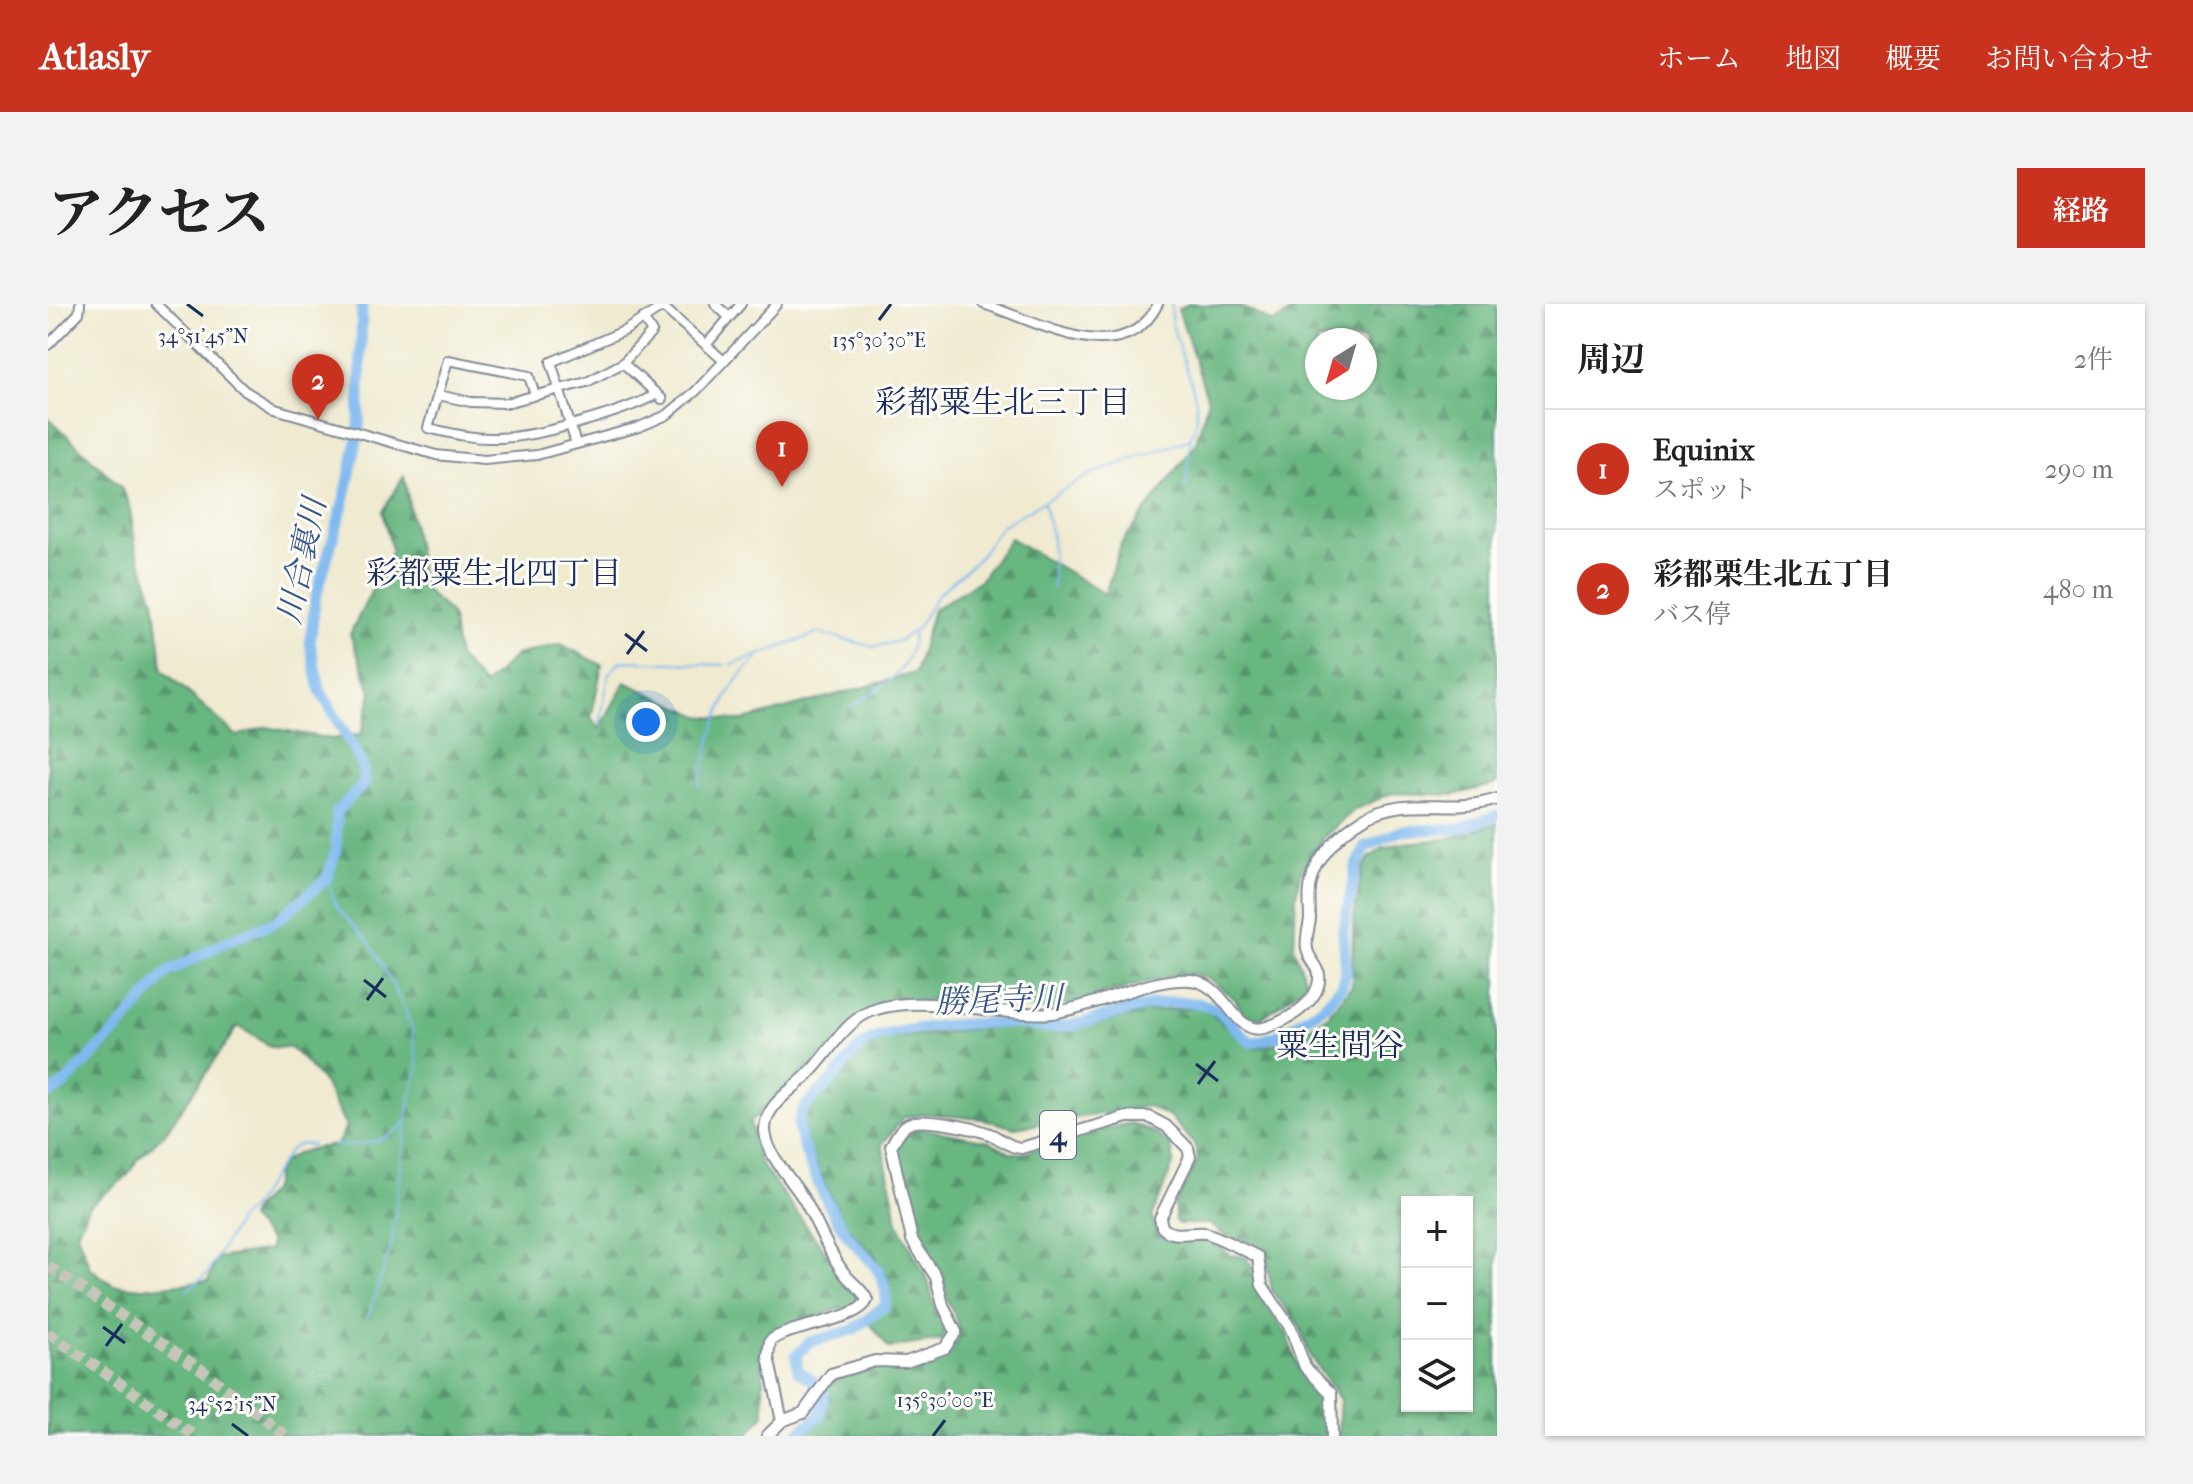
<!DOCTYPE html>
<html lang="ja">
<head>
<meta charset="utf-8">
<style>
	:root { --surface:#fff; --page:#f2f2f2; --text:#222; --muted:#767676; --line:#e0e0e0; --accent:#c8321e }
	body { margin:0; font-family:"IM FELL French Canon","Noto Serif JP",serif; background:var(--page); color:var(--text) }
	.controls { position:absolute; right:24px; bottom:24px; display:grid; overflow:hidden; border-radius:0px; box-shadow:0 2px 6px #0004 }
	.controls button { width:72px; height:72px; display:grid; place-items:center; padding:0; border:0; border-bottom:2px solid var(--line); background:var(--surface); color:var(--text); font:40px sans-serif }
	.compass { position:absolute; left:1257px; top:24px; width:72px; height:72px; border-radius:50%; background:var(--surface); box-shadow:0 2px 6px #0004; rotate:217deg }
	.you { position:absolute; left:598px; top:418px; width:28px; height:28px; margin:-20px; border:6px solid #fff; border-radius:50%; background:#1a73e8; box-shadow:0 0 0 12px #1a73e833 }
	.badge { display:grid; place-items:center; width:52px; height:52px; border-radius:50%; background:var(--accent); color:#fff; font-size:26px; font-weight:700 }
	.pin { position:absolute; translate:-50% -66px; filter:drop-shadow(0 2px 4px #0008) }
	.pin::after { content:''; position:absolute; top:42px; width:28px; height:24px; background:inherit; clip-path:polygon(0 0,100% 0,50% 100%) }
	.list { margin:0; padding:0; list-style:none }
	h2 { display:flex; justify-content:space-between; align-items:center; height:104px; margin:0; padding:0 32px; font-size:34px }
	h2 small { font-size:26px; font-weight:400; color:var(--muted) }
	.list li { display:grid; grid-template-columns:52px 1fr auto; gap:24px; align-items:center; box-sizing:border-box; height:120px; padding:0 32px; border-top:2px solid var(--line) }
	.list b { display:block; font-size:30px; white-space:nowrap }
	.list p { margin:0; font-size:26px; white-space:nowrap; color:var(--muted) }
	.list em { font-size:26px; font-style:normal; color:var(--muted) }
	.icon { flex:none; width:44px; height:44px; fill:none; stroke:currentColor; stroke-width:2; stroke-linecap:round; stroke-linejoin:round }
	.map { position:relative; flex:none; width:1449px; height:1132px; overflow:hidden; border-radius:0px }
	header { display:flex; align-items:center; gap:48px; box-sizing:border-box; height:112px; padding:0 40px; background:var(--accent); color:#fff }
	header strong { font-size:38px }
	nav { display:flex; gap:44px; margin-inline-start:auto; font-size:28px }
	.intro { display:flex; align-items:center; justify-content:space-between; box-sizing:border-box; height:192px; padding:0 48px }
	h1 { margin:0; font-size:56px }
	.button { padding:20px 36px; border-radius:0px; background:var(--accent); color:#fff; font-size:28px; font-weight:700 }
	main { display:flex; gap:48px; padding:0 48px }
	aside { flex:1; background:var(--surface); border-radius:0px; box-shadow:0 2px 6px #0004 }
	.map>svg:first-child { display:block }
	.forest { fill:url(#forest-firs); stroke:#41726f; stroke-width:2; fill-rule:evenodd }
	.lines { fill:none; stroke-linecap:round; stroke-linejoin:round }
	.stream { stroke:#7fb9f0; stroke-width:2 }
	.river { stroke:#7fb9f0; stroke-width:11 }
	.highway-tunnel { stroke:#c5c5b9; stroke-width:11; stroke-dasharray:11 5.5; stroke-linecap:butt }
	.minor-casing { stroke:#858c97; stroke-width:12 }
	.major-casing { stroke:#858c97; stroke-width:14 }
	.minor { stroke:#fff; stroke-width:8 }
	.major { stroke:#fff; stroke-width:10 }
	.ticks { fill:none; stroke:#1b2f5e; stroke-width:3 }
	.labels { text-anchor:middle; dominant-baseline:central; stroke-width:6; stroke-linejoin:round; paint-order:stroke }
	.shield { fill:#fdfcf7; stroke:#5f6c8c; stroke-width:2 }
	.shield-label { font-size:28px; font-weight:bold; fill:#1b2f5e }
	.neighbourhood-label { font-size:32px; fill:#1b2f5e; stroke:#fdfcf7 }
	.water-label { font-size:32px; font-style:italic; fill:#39588a; stroke:#fdfcf7 }
	.ticks-label { font-size:20px; text-anchor:middle; fill:#1b2f5e; stroke:#fdfcf7; stroke-width:6; stroke-linejoin:round; paint-order:stroke }
</style>
</head>
<body>
<header>
<strong>Atlasly</strong>
<nav><a>ホーム</a><a>地図</a><a>概要</a><a>お問い合わせ</a></nav>
</header>
<div class="intro"><h1>アクセス</h1><a class="button">経路</a></div>
<main>
<div class="map">
<svg width="1449" height="1132" viewBox="0 0 1449 1132">
	<defs>
		<pattern id="forest-firs" width="22" height="20" patternUnits="userSpaceOnUse" patternTransform="scale(2)"><rect width="22" height="20" fill="#67b680"/><path d="M5 1l3.5 6h-7zM16 11l3.5 6h-7z" fill="#54946c"/></pattern>
	</defs>
	<rect width="100%" height="100%" fill="#fdfcf7"/>
	<filter id="ink" filterUnits="userSpaceOnUse"><feTurbulence type="fractalNoise" baseFrequency=".0125" numOctaves="2"/><feDisplacementMap in="SourceGraphic" scale="16" xChannelSelector="R" yChannelSelector="G"/><feConvolveMatrix kernelMatrix="1 2 1 2 8 2 1 2 1" color-interpolation-filters="sRGB"/></filter>
	<filter id="wash" filterUnits="userSpaceOnUse"><feTurbulence type="fractalNoise" baseFrequency=".006" numOctaves="4" result="noise"/><feDisplacementMap in="SourceGraphic" scale="32" xChannelSelector="R" yChannelSelector="G"/><feGaussianBlur stdDeviation="1.8" result="paint"/><feColorMatrix in="noise" values="0 0 0 0 0 0 0 0 0 0 0 0 0 0 0 0 0 1.4 0 .05"/><feComposite in="paint" operator="in"/></filter>
	<g filter="url(#wash)">
		<rect width="100%" height="100%" fill="#efead0"/>
		<path class="forest" d="M1141,0l53,3 31,16 25,-15 -1,-4h200v480l-44,11 -61,-2 -38,17 -30,27 -24,36 -4,23 -2,52 13,36 -45,34 -18,-3 -9,-16 -26,-20 -17,-5 -22,2 -122,34 -112,-11 -58,7 -128,116 10,41 96,130 1,11 -83,24 -12,17 2,70 -17,21h-699v-1019l73,70 8,17 7,45 18,50 9,71 74,66 29,-9 66,12 29,-5 11,-41 -22,-59 42,-84 -10,-38 22,-36 20,113 27,25 7,42 26,30 32,-31 45,-11 41,21 -11,53 9,10 25,-46 75,34 41,5 174,-48 18,-63 47,-30 30,-42 95,56 16,-50 74,-99 13,-45 -30,-91zM1269,36h48v48h-48zM190,722l33,21 20,1 14,13 19,22 22,44 -9,18c-20,2 -46,5 -59,24 -4,6 -2,13 -5,19 -7,12 -20,16 -23,31l20,22v9l-53,8 -9,23 -66,7 -29,-3 -23,-17 -13,-35 11,-26 39,-31 10,-16 28,-27z
			M1449,519v613h-159l2,-36 -30,-44 -10,-28 -28,-37 -7,-39 -15,-10 -25,-6 -15,-12h-31l-4,-3v-16l23,-45 -3,-15 -24,-27 -22,-12 -134,22 -32,-9 -55,-5 -24,3 -22,27 16,80 30,56 7,28 12,18 -6,14 -52,8 -20,-26 21,-20 -2,-24 -15,-24 -29,-30 -36,-77 -7,-23 10,-18 31,-28 18,-25 25,-14 116,-13 59,7 85,-21 58,-5 50,41 27,-5 27,-14 21,-14 24,-29 1,-61 9,-55 7,-12 13,-9 21,-6 44,-4zM1359,898h60v204h-60z
			M1083,819l24,10 16,13 3,16 -22,55 7,19 11,4h39l22,15 14,2 7,9 7,29 28,39 12,36 27,28v38h-523l21,-19 6,-20 -6,-8c38,-35 96,-9 134,-48v-19l-10,-20 -6,-27 -25,-39 -20,-70 -1,-18 9,-13 14,-7 70,13 22,12h12l47,-16z"/>
		<g class="lines">
			<path class="stream" d="M1138,183l5,-50
				M996,199l8,35 1,51
				M684,361l87,-32 55,14 25,-6 18,-13 21,-34 39,-34 24,-34 90,-52 97,-34c29,-37 -23,-96 -16,-136
				M803,403c31,-22 60,-31 62,-73
				M552,419l9,-49 11,-13 105,4
				M651,481c10,-45 22,-97 59,-127
				M279,573l9,29 36,40 31,59 9,24 6,36 -11,51 -15,127 -24,74
				M285,841c22,2 60,-4 72,-23
				M138,987l21,-17 32,-55 11,-9 41,-61 10,-5 12,1"/>
			<path class="river" d="M0,791l15,-10 61,-62 41,-49 60,-32 52,-21 50,-43 9,-28 1,-39 28,-28 -3,-19 -42,-74 -10,-47 5,-43 29,-99 15,-69 3,-128
				M747,1132l26,-22 3,-19 -13,-16 -13,-8 -2,-16 14,-13 43,-12 32,-24c6,-38 -26,-51 -44,-80 -16,-25 -36,-69 -43,-98 1,-24 19,-31 34,-47 12,-13 21,-31 37,-40 25,-14 108,-19 138,-18 18,1 36,7 55,4 42,-6 100,-34 143,-22 20,5 30,27 47,38l25,-7 46,-29 19,-21 4,-13 -3,-42 13,-64 10,-20 35,-16 59,-2 37,-14"/>
		</g>
	</g>
	<g filter="url(#ink)">
		<g class="lines">
			<path class="highway-tunnel" d="M0,962l154,104 84,66
				M0,1029l147,103"/>
			<g class="minor-casing">
				<path id="minor" d="M108,0l89,87 30,18 161,46 48,5 53,-5 102,-28 28,-12 29,-24 81,-87
					M667,0l14,13
					M935,0c53,16 140,70 175,0
					M616,4l60,53
					M0,41l31,-32 1,-9
					M658,41l35,-41
					M575,59l39,36
					M390,91l33,7 35,1 81,-21 36,-19 29,-31 -9,-14
					M487,91l-6,-19 -81,-16 -20,68c22,5 44,11 67,10 40,0 127,-25 162,-44
					M528,140l-25,-82 73,-31 43,-27"/>
			</g>
			<g class="major-casing">
				<path id="major" d="M734,1117l-14,-64 2,-16c22,-17 89,-20 97,-41 -5,-12 -16,-17 -23,-27 -16,-21 -25,-47 -38,-70 -12,-22 -39,-46 -41,-72 -1,-26 27,-40 42,-56 19,-18 31,-43 53,-58 44,-30 140,1 191,-4 43,-5 101,-37 140,-33 37,4 43,59 76,47 22,-7 59,-29 51,-57 -3,-7 -10,-13 -11,-21 -2,-9 2,-21 3,-30 0,-12 -2,-24 1,-36 5,-26 30,-51 52,-64 42,-26 89,-4 134,-20
					M734,1117l21,-8 28,-39 44,-13 31,1 39,-14 11,-16 -13,-27 -7,-28 -24,-37 -21,-94c5,-8 10,-20 20,-23 14,-5 62,5 76,10 13,4 20,14 34,15l106,-31h22l17,9 22,22 2,9 -30,61 2,9c11,12 29,4 44,6 3,0 49,22 52,24l4,28 29,44 14,38 26,26 1,43
					M719,1132l15,-15"/>
			</g>
			<use href="#minor" class="minor"/>
			<use href="#major" class="major"/>
		</g>
	</g>
	<path class="ticks" d="M139,0l16,12M831,16l12,-16M577,330l22,17M579,350l17,-23M316,676l22,17M319,696l16,-22M1148,760l22,17M1150,780l17,-23M55,1023l22,16M58,1042l16,-22M184,1120l16,12M885,1132l12,-16"/>
	<g class="labels">
		<rect class="shield" x="992" y="807" width="36" height="48" rx="6"/>
		<g class="shield-label">
			<text x="1010" y="831">4</text>
		</g>
		<g class="neighbourhood-label">
			<text x="955" y="98">彩都粟生北三丁目</text>
			<text x="446" y="269">彩都粟生北四丁目</text>
			<text x="1292" y="741">粟生間谷</text>
		</g>
		<g class="water-label">
			<text transform="translate(254 257) rotate(-78)">川合裏川</text>
			<text transform="translate(951 696) rotate(-2)">勝尾寺川</text>
		</g>
	</g>
	<g class="ticks-label">
		<text x="155" y="39">34°51'45"N</text>
		<text x="831" y="43">135°30'30"E</text>
		<text x="897" y="1103">135°30'00"E</text>
		<text x="184" y="1107">34°52'15"N</text>
	</g>
</svg>
<div class="controls">
<button>+</button>
<button>−</button>
<button><svg class="icon" aria-label="layers" viewBox="0 0 24 24"><path d="M12 4l9 5-9 5-9-5zM3 14l9 5 9-5"/></svg></button>
</div>
<svg class="compass" viewBox="-18 -18 36 36"><path d="M0-13l5 13h-10z" fill="#e53935"/><path d="M0 13l5-13h-10z" fill="#767676"/></svg>
<div class="you"></div>
<div class="pin badge" style="left:734px;top:183px">1</div>
<div class="pin badge" style="left:270px;top:116px">2</div>
</div>
<aside>
<h2>周辺<small>2件</small></h2>
<ul class="list">
<li><span class="badge">1</span><div><b>Equinix</b><p>スポット</p></div><em>290 m</em></li>
<li><span class="badge">2</span><div><b>彩都栗生北五丁目</b><p>バス停</p></div><em>480 m</em></li>
</ul>
</aside>
</main>
</body>
</html>
